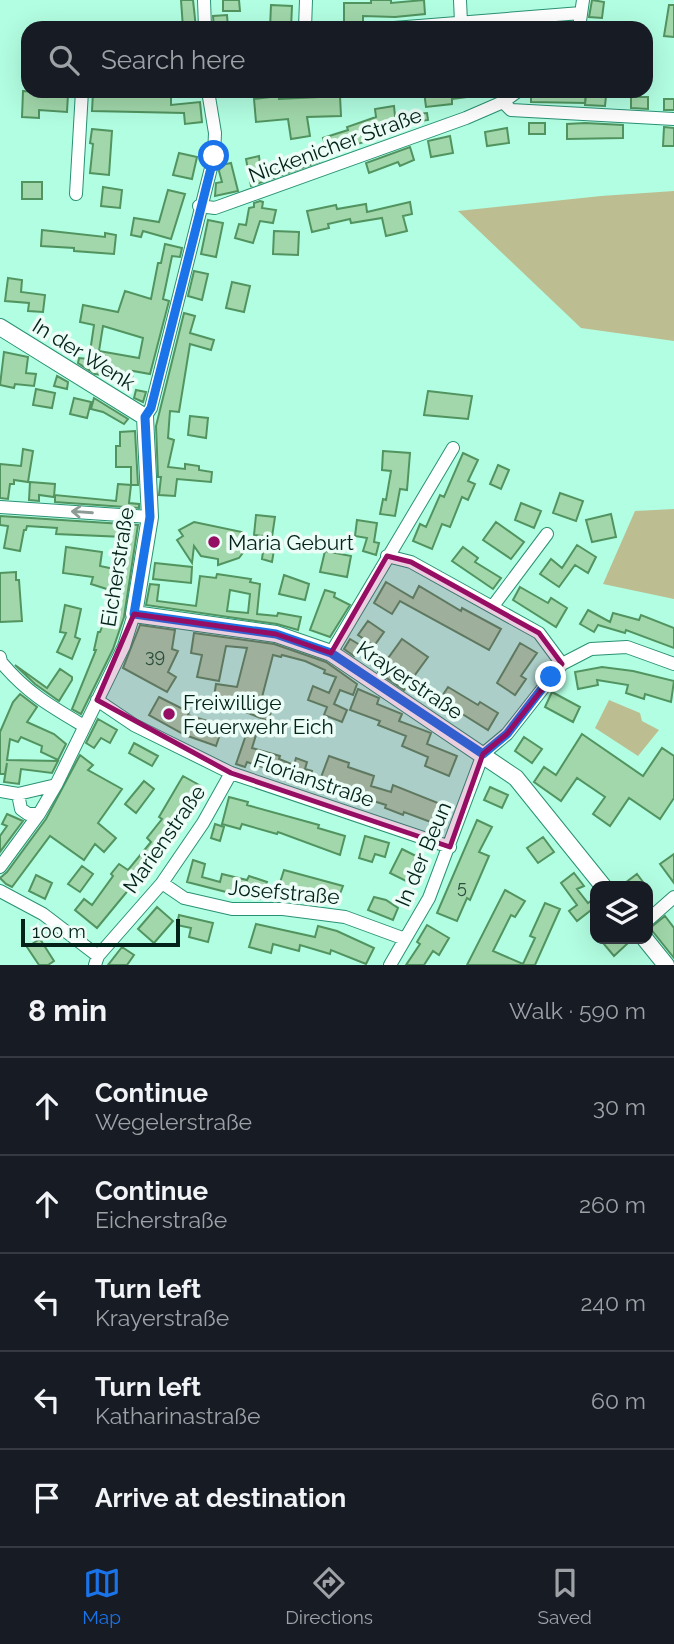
<!DOCTYPE html>
<html lang="en">
<head>
<meta charset="utf-8">
<style>
	:root { --surface:#171b24; --page:#242831; --text:#f1f3f6; --muted:#9ea1a6; --line:#363941; --accent:#1a73e8 }
	body { margin:0; font-family:Raleway,sans-serif; background:var(--page); color:var(--text) }
	.controls { position:absolute; right:21px; bottom:21px; display:grid; overflow:hidden; border-radius:14px; box-shadow:0 7px 28px #0002 }
	.controls button { width:63px; height:63px; display:grid; place-items:center; padding:0; border:0; border-bottom:2px solid var(--line); background:var(--surface); color:var(--text); font:35px sans-serif }
	.scale { position:absolute; left:21px; bottom:18px; width:159px; box-sizing:border-box; padding-left:7px; border:4px solid #022118; border-top:0; font-size:19px; line-height:24px; white-space:nowrap; color:#022118; -webkit-text-stroke:5px #ebfdf6; paint-order:stroke }
	.stop { position:absolute; width:21px; height:21px; margin:-16px; border:5px solid #1a73e8; border-radius:50%; background:#fff }
	.stop.end { background:#1a73e8; border-color:#fff; box-shadow:0 2px 7px #0008 }
	.list { margin:0; padding:0; list-style:none }
	h2 { display:flex; justify-content:space-between; align-items:center; height:91px; margin:0; padding:0 28px; font-size:30px }
	h2 small { font-size:23px; font-weight:400; color:var(--muted) }
	.list li { display:grid; grid-template-columns:46px 1fr auto; gap:21px; align-items:center; box-sizing:border-box; height:98px; padding:0 28px; border-top:2px solid var(--line) }
	.list b { display:block; font-size:26px; white-space:nowrap }
	.list p { margin:0; font-size:23px; white-space:nowrap; color:var(--muted) }
	.list em { font-size:23px; font-style:normal; color:var(--muted) }
	.icon { flex:none; width:38px; height:38px; fill:none; stroke:currentColor; stroke-width:2; stroke-linecap:round; stroke-linejoin:round }
	.map { position:relative; flex:none; width:674px; height:965px; overflow:hidden }
	.search { position:absolute; background:var(--surface); box-shadow:0 7px 28px #0002; left:21px; right:21px; top:21px; height:77px; display:flex; align-items:center; gap:18px; box-sizing:border-box; padding:0 24px; border-radius:21px; color:var(--muted); font-size:26px }
	.sheet { height:581px; background:var(--surface) }
	nav { display:flex; justify-content:space-around; align-items:center; box-sizing:border-box; height:98px; border-top:2px solid var(--line); background:var(--surface); font-size:19px; color:var(--muted) }
	nav a { display:grid; justify-items:center; gap:4px }
	nav .on { color:var(--accent) }
	.map>svg:first-child { display:block }
	.green { fill:#bcbe91 }
	.building { fill:#a1d7aa; stroke:#519460; stroke-width:2; fill-rule:evenodd }
	.lines { fill:none; stroke-linecap:round; stroke-linejoin:round }
	.minor-casing { stroke:#2a9274; stroke-width:14 }
	.tertiary-casing { stroke:#2a9274; stroke-width:18 }
	.minor { stroke:#fff; stroke-width:12 }
	.tertiary { stroke:#fff; stroke-width:16 }
	.oneway { stroke:#8d9b97 }
	.route { stroke:#1a73e8; stroke-width:9 }
	.marked { fill:#960d64; fill-opacity:0.2; stroke:#960d64; stroke-width:5; stroke-linejoin:round }
	.poi-dot { fill:#960d64; stroke:#ebfdf6; stroke-width:2.5 }
	.labels { text-anchor:middle; dominant-baseline:central; stroke-width:7; stroke-linejoin:round; paint-order:stroke }
	.number-label { font-size:18px; fill:#2a4e3c }
	.street-label { font-size:21px; fill:#022118; stroke:#ebfdf6 }
	.poi-label { font-size:21px; fill:#022118; stroke:#ebfdf6; text-anchor:start }
</style>
</head>
<body>
<div class="map">
<svg width="674" height="965" viewBox="0 0 674 965">
	<rect width="100%" height="100%" fill="#b2fee2"/>
	<path class="green" d="M674,191v150l-93,-13 -123,-117 143,-15z
		M674,509v90l-71,-15 32,-73z
		M609,700l31,13 2,8 17,9 -21,26 -43,-28z"/>
	<path class="building" d="M181,0h12l3,28h-13z
		M223,0h16l1,11h-17z
		M371,0h20v3l33,-3 1,14 -30,3 -32,-1v7h-19v-20h27z
		M592,0l12,2 -2,16 -13,-1z
		M271,5l21,1 -1,22h-21z
		M669,5h5v32l-10,-1z
		M227,15l1,13h-14l-1,-12z
		M23,91l45,3 -1,18 -28,-2v8l-17,-1z
		M424,91h43l1,6 -16,2v5l-26,3z
		M531,91h55l-1,12 -54,-1z
		M93,92l34,3v-2h44v12l29,-3 2,20 -17,2 -1,-11 -92,-2z
		M586,95l20,1 -1,10 -20,-1z
		M279,96v3l61,-3 1,20 -34,1 3,19 -19,3 -3,-20 -32,3 -2,-23z
		M631,97h17v12l-17,-1z
		M664,99h10v11h-10z
		M394,106l1,10 32,-3 1,7 -59,8 4,11 -45,15 -5,-16 25,-8 -1,-3 29,-10 -1,-8z
		M529,123h16v11h-16z
		M585,123l38,2v13l-56,1v-15z
		M664,127l10,1v18h-11z
		M507,128l2,15 -22,3 -2,-14z
		M92,129l20,2 -3,44 -19,-2 3,-29 -3,-1z
		M450,136l3,17 -22,4 -3,-16z
		M410,147l4,13 -14,6 -2,-4 -29,11 -3,-10z
		M179,153l18,4 -5,22 -19,-4z
		M259,156l2,17 56,-16 2,5 -68,24 -5,-27z
		M231,163l7,28 -23,5 1,-13 6,-1 -3,-11 2,-6z
		M22,182h20v17h-20z
		M103,187l19,3 -2,18 -19,-2z
		M168,190l17,4 -14,45 -28,-8 -2,6 -10,-2 3,-17 25,4z
		M260,201l3,1 -1,6 14,2 -3,13 -13,-2 -7,22 -18,-5 4,-14 7,1 3,-17 5,-1v-4z
		M410,202l2,12 -9,2 4,15 -21,5 -4,-18 -31,5 -1,-4 -22,5 1,4 -17,4 -5,-21 29,-6 1,4 29,-5 1,8z
		M208,220l15,3 -7,34 -15,-3z
		M42,230l63,7v-4l11,2 -2,19 -40,-3v-3l-33,-2z
		M274,231l25,1 -1,23 -25,-1z
		M165,244l17,4 -2,9 -8,-1 -9,43 6,2 -19,73 -17,-3 -1,8 -37,-5 -17,-11 1,-5 10,1 5,-34 -14,-3 3,-17 35,7 7,-21 26,8 7,-36h3zM103,326l40,12 -4,20 -40,-7z
		M194,271l14,3 -6,26 -14,-4z
		M8,278l14,2 -1,12 24,3 -2,17 -15,-1 1,-8 -24,-2z
		M232,282l18,4 -6,26 -18,-4z
		M184,313l11,3 -5,17 24,7 -3,10 -21,-6 -11,68 -9,-1 -2,27 6,2 -6,27 17,2v-5l14,2v4l13,2 -1,10 -34,-3 -2,17 -16,-1 2,-18h-3l-2,-51z
		M4,352l24,5 -2,16 10,1 -2,12 -19,-2 -1,4 -14,-3z
		M57,376l11,6 -1,7 -13,-3z
		M36,389l19,4 -3,15 -19,-3z
		M136,390l10,2 -3,10 -9,-4z
		M428,391l44,5 -4,23 -44,-4z
		M74,398l17,4 -4,16 -17,-4z
		M94,398l34,21 -4,5 -21,-12 -12,-3z
		M190,416l18,2 -2,20 -18,-3z
		M135,431l3,54h-7v-18h-15v-21h4v-14z
		M23,449l10,2 -5,31 -14,-2v4h-4l-2,15 -8,-1v-34l21,2z
		M383,451l27,2 -3,37 -7,-1 -5,27 -15,-2 3,-15 3,1 5,-29 -9,-1z
		M463,453l15,7 -10,21 7,3 -7,16 -6,-3 -12,30 -8,-3 -10,25 -19,-8 7,-17 6,3 14,-32 4,2z
		M498,465l11,5 -8,19 -11,-5z
		M30,482l25,2 -1,13 -15,-2v6l-10,-1z
		M118,484l13,1 -2,18 10,1v4l-84,-6v-7l61,6z
		M560,493l23,8 -7,20 -23,-8z
		M521,503l20,8 -7,17 -19,-8z
		M611,514l5,23 -24,5 -6,-22z
		M256,515l19,2 -3,20 -18,-2z
		M0,516l138,9 -14,92 -11,32 -32,65 -9,-5 24,-59h-2l4,-18h2l5,-13 5,-29 -19,-6 2,-7 -30,-4 3,-26 36,5 -2,14 19,4 5,-33 -68,-3 1,-6 -30,-2 -1,4h-2l-4,21 -16,-3 4,-22 -8,-1z
		M357,520l20,3 -3,19 5,1 -3,12 -13,-4 4,-13 -12,-2z
		M194,522l48,10 3,18 -6,8 -21,7v-6l-17,-3 -7,-10 -2,17 -15,-23 6,-4 -4,-6z
		M496,522l28,20 -13,17 -28,-19z
		M265,536l11,2 -4,24 -10,-3z
		M577,545l19,12 -8,16 -13,-8 -16,22 -19,-13 11,-15 11,9z
		M463,547l15,11 -3,4 26,16 -8,11 -41,-28z
		M325,551l26,5 -4,21 -27,-5z
		M155,563l37,4 -1,16 -38,-4z
		M16,572v8h3l3,41 -22,1v-49z
		M217,574l34,5 -1,3 10,2 -3,30 20,2 1,-3 23,4 -3,13 -21,-6 -131,-19 4,-21 9,1 -2,16 39,5 4,-30 16,2zM230,590l20,4 -2,19 -21,-2z
		M284,575l25,9 -4,16 -26,-6z
		M386,582l27,16 6,-12 42,25 1,-3 39,21 -12,21 -89,-49 -8,13 -18,-11z
		M520,587l28,16 3,-5 16,10 -11,19 -43,-27z
		M325,590l10,3 -1,4 16,8 -20,32 -20,-7z
		M65,605l16,4 -6,28 5,2 -8,20 -15,-7 9,-19 -6,-1z
		M588,610l22,12 3,-9 26,7 2,-5 33,13v20l-48,-18 -1,3 -27,-8 -4,7 -14,-8z
		M368,621l16,11 -10,14 -16,-11z
		M140,625l35,5 -3,19 6,2 -10,21 8,5 -9,15 -44,-24z
		M194,633l80,11 52,18 31,22 -4,11 -13,-5 -6,14 13,6 -5,12 -18,-7 3,-8 -19,-7 5,-14 16,7 7,-16 -12,-4 1,-3 -20,-9 -23,-6 -1,2 -8,-2 -12,46 12,5 -5,15 -25,-10 4,-9 -33,-5 2,-13 21,3 10,-39 -21,-2 -7,35 -22,-4 5,-22 -11,-2z
		M350,639l10,6 -6,11 -10,-7z
		M402,639l26,18 -24,33 -26,-18z
		M520,643l17,10 -16,23 5,3 -11,16 -18,-12z
		M15,665l32,23 13,-19 12,8v3l-13,21 -24,-17z
		M602,667l31,4 41,10 -3,21 -26,-8 -1,5 -18,-6 2,-8 -31,-5 1,5 -20,4 -3,-17z
		M448,687l30,18 2,-3 18,11 -10,17 -29,-18 -3,4 -19,-12z
		M358,689l21,9 -2,6 25,10 -3,7 32,12 -4,11 30,12 -8,20 -24,-10 3,-9 -26,-11 4,-10 -28,-11 2,-4 -30,-11z
		M552,692l28,15 -7,15 -28,-15z
		M20,694l17,13 -10,15 27,12 12,10 -8,16 -17,-8 1,-6 -21,-9 -3,5 -8,-3 -3,21 51,1 -6,12 -31,-4 -2,15 -15,-2 3,-19 -2,11h-5v-42l13,-30z
		M159,697l30,15 -1,3 35,11 -7,20 -31,-11 -36,-20z
		M98,719l19,11 -7,13 -9,-5 -7,10 -8,-5z
		M247,732l9,3 -4,13 28,8 -1,3 15,6 2,-7 11,4 -2,7 7,2 -4,11 -61,-20 -2,5 -9,-3z
		M582,734l61,42 19,-28 12,8v42l-14,21 -31,-21 -19,28 -17,-12 12,-17 -28,-19 -16,23 -27,-19 10,-15 12,8z
		M524,737l18,12 -10,14 -17,-12z
		M134,743l24,13 -6,10 -23,-13z
		M80,755l13,10 -5,5 34,19 -24,34 18,15 -12,14 -9,-8 -11,16 -34,-24 -38,51 -6,-3 -6,-6 7,-6 39,-53z
		M329,756l20,7 -1,4 26,9 -3,10 20,6 2,-7 50,20 -7,19 -32,-12 -1,3 -18,-7 1,-3 -35,-11 1,-3 -32,-11z
		M183,776l18,10 -30,50 -16,21 3,3 -10,13 -4,-2 -47,57 -22,-18 9,-11 8,6 21,-29 -2,-2 8,-10 9,6 23,-28 -4,-4 15,-19 -3,-2z
		M144,781l10,8 -18,24 -11,-9z
		M490,787l18,8 -6,13 -18,-8z
		M229,797l19,5 -1,3 72,20 -1,3 27,8 -5,19 -62,-23 -1,2 -35,-10 -2,5 -18,-5z
		M7,814l16,7 -23,31v-16l7,-10 -5,-2z
		M477,820l15,7 -13,25 10,4 -19,44 -3,-2 -10,23 -20,-8z
		M215,824l9,3 -4,14 -9,-3z
		M365,836l24,7 -4,14 -10,-3 -3,8 -13,-4z
		M543,837l11,15 -16,11 -11,-15z
		M402,849l18,9 -12,24 -18,-9z
		M674,854v29l-14,-19z
		M193,860l12,4 -3,13 18,5 2,-8 25,6 2,-4 18,6 -5,17 -23,-7 -1,3 -51,-13z
		M82,866l11,8 -13,18 -12,-8z
		M284,870l59,16 -7,18 -38,-12 -2,6 -19,-6z
		M574,873l10,13 -7,3 11,14 4,-3 3,4v3l-18,14 -8,-10 8,-6 -16,-22z
		M637,874l9,12h-25z
		M36,875l16,8 -7,16 -16,-8z
		M505,890l20,11 -10,16 -4,-2 -18,36 30,13 12,-26 -5,-2 15,-33 15,6 -25,56h-68z
		M374,897l12,3 12,8 -5,12 -25,-10z
		M157,907l16,14 -19,22 -16,-14z
		M179,915l34,8 -5,19 -19,-5 2,-9 -14,-3z
		M665,916l9,12v30l-24,-30z
		M256,924l59,13 3,-11 19,5 37,17 -8,16 -35,-14 -1,4 -30,-9 -1,6 -26,-7 -2,9 -22,-6z
		M427,925l22,13 -10,17 -6,-4 -9,14h-18l14,-21 -3,-2z
		M40,939l14,22 -6,4h-9l-12,-18z
		M609,939h15l4,4 -14,13 -11,-13z
		M122,947l12,8 -7,10h-19z"/>
	<g class="lines">
		<g class="minor-casing">
			<path id="minor" d="M204,0l1,28
				M460,0l1,23
				M305,28l1,-28
				M394,28l187,-15
				M579,28l4,-28
				M503,102l8,8 163,9
				M76,194l6,-103
				M199,206l16,2 251,-90 37,-16 15,-11
				M145,417l6,-9 63,-252 1,-23 -7,-42
				M0,507l150,10
				M387,556l24,6 128,71 23,31
				M493,606l54,-72
				M331,653l122,-205
				M0,657l1,5c26,31 49,44 83,64
				M97,700l37,25 97,48 219,74
				M0,791l18,3 38,-9
				M18,794l3,15 7,5h11
				M0,867l39,-53 17,-29 68,-139 10,-32
				M162,883l22,15 48,11h51l62,8 60,22
				M0,891l43,23 55,42
				M648,920l26,-23
				M95,965l3,-9 64,-73 41,-60 28,-50
				M390,965l39,-67 54,-144 24,-20 55,-70 29,-15 36,-2 47,17"/>
		</g>
		<g class="tertiary-casing">
			<path id="tertiary" d="M0,327l145,90 5,100 -16,97 142,20 55,19 185,125 87,108
				M645,939l21,26"/>
		</g>
		<use href="#minor" class="minor"/>
		<use href="#tertiary" class="tertiary"/>
	</g>
	<defs><path id="oneway-shaft" d="M-6 0H5M1.5-3L5.5 0L1.5 3" fill="none" stroke-width="1.6" stroke-linecap="round" stroke-linejoin="round" transform="scale(1.75)"/></defs>
	<use class="oneway" href="#oneway-shaft" transform="translate(82 512) rotate(-176)"/>
	<g class="lines">
		<path class="route" d="M214,156l-63,252 -6,9 5,100 -16,97 142,20 55,19 152,101 24,-20 44,-57"/>
	</g>
	<path class="marked" d="M387,556l24,6 128,71 23,31 -55,70 -24,20 -33,93 -219,-74 -134,-73 37,-86 142,20 55,19z"/>
	<g class="poi-dot">
		<circle cx="214" cy="542" r="7"/>
		<circle cx="169" cy="714" r="7"/>
	</g>
	<g class="labels">
		<g class="number-label">
			<text x="155" y="655">39</text>
			<text x="462" y="886">5</text>
		</g>
		<g class="street-label">
			<text transform="translate(335 145) rotate(-20)">Nickenicher Straße</text>
			<text transform="translate(84 354) rotate(32)">In der Wenk</text>
			<text transform="translate(117 567) rotate(-81)">Eicherstraße</text>
			<text transform="translate(410 680) rotate(34)">Krayerstraße</text>
			<text transform="translate(314 780) rotate(19)">Florianstraße</text>
			<text transform="translate(164 839) rotate(-55)">Marienstraße</text>
			<text transform="translate(423 854) rotate(-67)">In der Beun</text>
			<text transform="translate(284 892) rotate(5)">Josefstraße</text>
		</g>
		<g class="poi-label">
			<text x="228" y="542">Maria Geburt</text>
			<text x="183" y="702">Freiwillige<tspan x="183" dy="24">Feuerwehr Eich</tspan></text>
		</g>
	</g>
</svg>
<div class="controls">
<button><svg class="icon" aria-label="layers" viewBox="0 0 24 24"><path d="M12 4l9 5-9 5-9-5zM3 14l9 5 9-5"/></svg></button>
</div>
<div class="scale">100 m</div>
<div class="stop" style="left:214px;top:156px"></div>
<div class="stop end" style="left:551px;top:677px"></div>
<div class="search"><svg class="icon" aria-label="search" viewBox="0 0 24 24"><circle cx="10" cy="10" r="6"/><path d="M15 15l6 6"/></svg>Search here</div>
</div>
<section class="sheet">
<h2>8 min<small>Walk · 590 m</small></h2>
<ul class="list">
<li><svg class="icon" aria-label="ahead" viewBox="0 0 24 24"><path d="M12 20V5M6 11l6-6 6 6"/></svg><div><b>Continue</b><p>Wegelerstraße</p></div><em>30 m</em></li>
<li><svg class="icon" aria-label="ahead" viewBox="0 0 24 24"><path d="M12 20V5M6 11l6-6 6 6"/></svg><div><b>Continue</b><p>Eicherstraße</p></div><em>260 m</em></li>
<li><svg class="icon" aria-label="left" viewBox="0 0 24 24"><path d="M17 20v-9H6M10 6l-5 5 5 5"/></svg><div><b>Turn left</b><p>Krayerstraße</p></div><em>240 m</em></li>
<li><svg class="icon" aria-label="left" viewBox="0 0 24 24"><path d="M17 20v-9H6M10 6l-5 5 5 5"/></svg><div><b>Turn left</b><p>Katharinastraße</p></div><em>60 m</em></li>
<li><svg class="icon" aria-label="arrive" viewBox="0 0 24 24"><path d="M6 21V4h12l-3 4 3 4H6"/></svg><div><b>Arrive at destination</b></div></li>
</ul>
</section>
<nav>
<a class="on"><svg class="icon" aria-label="map" viewBox="0 0 24 24"><path d="M3 6l6-2 6 2 6-2v14l-6 2-6-2-6 2zM9 4v14M15 6v14"/></svg>Map</a>
<a><svg class="icon" aria-label="directions" viewBox="0 0 24 24"><path d="M12 3l9 9-9 9-9-9zM9 14v-3h6M13 9l2 2-2 2"/></svg>Directions</a>
<a><svg class="icon" aria-label="saved" viewBox="0 0 24 24"><path d="M7 4h10v16l-5-4-5 4z"/></svg>Saved</a>
</nav>
</body>
</html>
